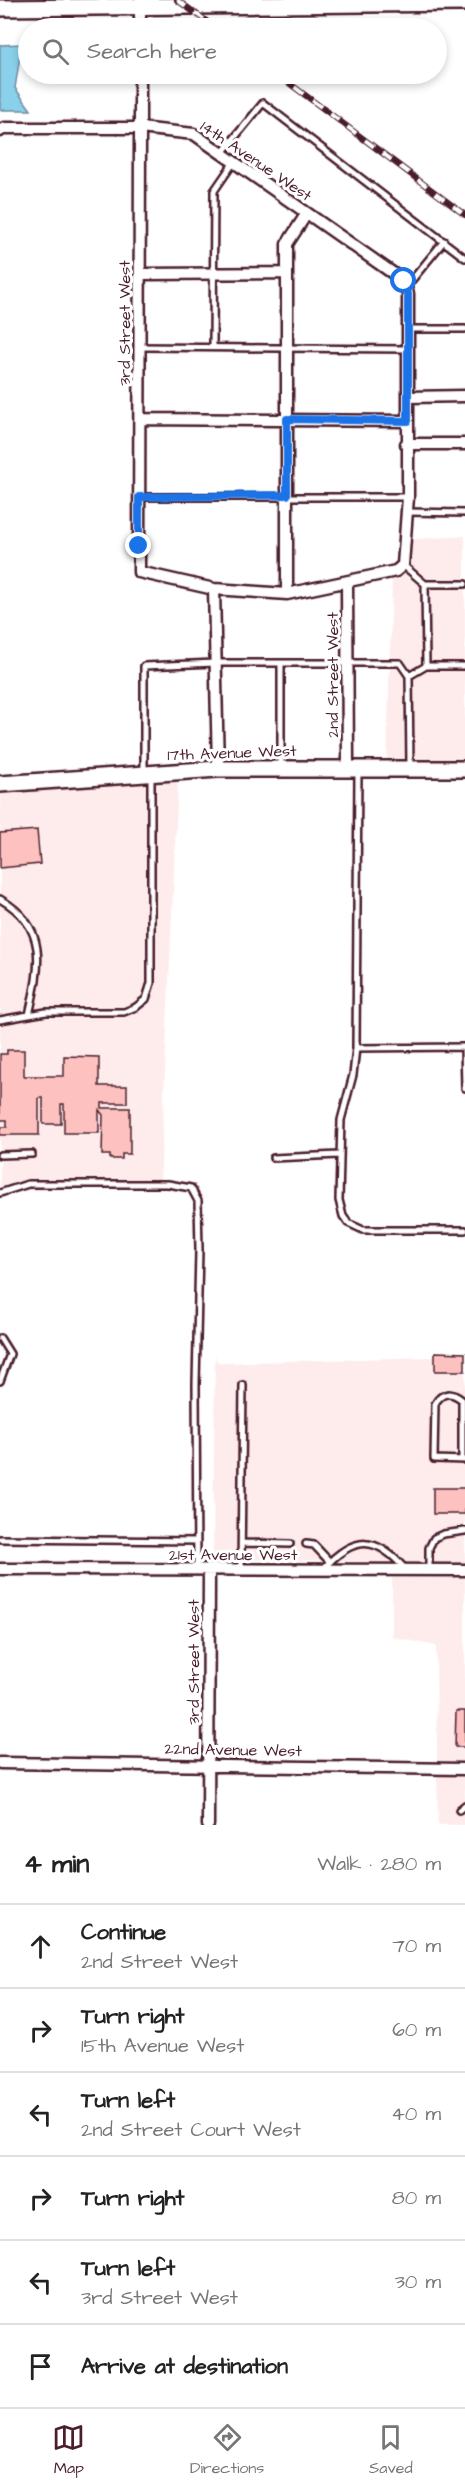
<!DOCTYPE html>
<html lang="en">
<head>
<meta charset="utf-8">
<style>
	:root { --surface:#fff; --page:#f6f6f6; --text:#222; --muted:#767676; --line:#e0e0e0; --accent:#4a1f2b }
	body { margin:0; font-family:"Architects Daughter",sans-serif; background:var(--page); color:var(--text) }
	.stop { position:absolute; width:18px; height:18px; margin:-14px; border:4px solid #1a73e8; border-radius:50%; background:#fff }
	.stop.end { background:#1a73e8; border-color:#fff; box-shadow:0 2px 6px #0008 }
	.list { margin:0; padding:0; list-style:none }
	h2 { display:flex; justify-content:space-between; align-items:center; height:78px; margin:0; padding:0 24px; font-size:26px }
	h2 small { font-size:20px; font-weight:400; color:var(--muted) }
	.list li { display:grid; grid-template-columns:39px 1fr auto; gap:18px; align-items:center; box-sizing:border-box; height:84px; padding:0 24px; border-top:2px solid var(--line) }
	.list b { display:block; font-size:22px; white-space:nowrap }
	.list p { margin:0; font-size:20px; white-space:nowrap; color:var(--muted) }
	.list em { font-size:20px; font-style:normal; color:var(--muted) }
	.icon { flex:none; width:33px; height:33px; fill:none; stroke:currentColor; stroke-width:2; stroke-linecap:round; stroke-linejoin:round }
	.map { position:relative; flex:none; width:465px; height:1825px; overflow:hidden }
	.search { position:absolute; background:var(--surface); box-shadow:0 3px 9px #0003; left:18px; right:18px; top:18px; height:66px; display:flex; align-items:center; gap:15px; box-sizing:border-box; padding:0 21px; border-radius:33px; color:var(--muted); font-size:22px }
	.sheet { height:582px; background:var(--surface) }
	nav { display:flex; justify-content:space-around; align-items:center; box-sizing:border-box; height:84px; border-top:2px solid var(--line); background:var(--surface); font-size:16px; color:var(--muted) }
	nav a { display:grid; justify-items:center; gap:3px }
	nav .on { color:var(--accent) }
	.map>svg:first-child { display:block }
	.built { fill:#feecec }
	.water { fill:#89d0ea; stroke:#70899e; stroke-width:1.5 }
	.building { fill:#fdc1bf; stroke:#4a1f2b; stroke-width:1.5 }
	.lines { fill:none; stroke-linecap:round; stroke-linejoin:round }
	.lane-casing { stroke:#4a1f2b; stroke-width:10 }
	.street-casing { stroke:#4a1f2b; stroke-width:15 }
	.secondary-casing { stroke:#4a1f2b; stroke-width:20 }
	.lane { stroke:#fff; stroke-width:5 }
	.street { stroke:#fff; stroke-width:10 }
	.secondary { stroke:#fff; stroke-width:15 }
	.rail-casing { stroke:#4a1f2b; stroke-width:6 }
	.rail { stroke:#fff; stroke-width:4; stroke-dasharray:11; stroke-linecap:butt }
	.route { stroke:#1a73e8; stroke-width:8 }
	.labels { text-anchor:middle; dominant-baseline:central; stroke-width:6; stroke-linejoin:round; paint-order:stroke }
	.street-label { font-size:16px; fill:#4a1f2b; stroke:#fff }
</style>
</head>
<body>
<div class="map">
<svg width="465" height="1825" viewBox="0 0 465 1825">
	<rect width="100%" height="100%" fill="#fff"/>
	<filter id="ink" filterUnits="userSpaceOnUse"><feTurbulence type="fractalNoise" baseFrequency=".0167" numOctaves="2"/><feDisplacementMap in="SourceGraphic" scale="12" xChannelSelector="R" yChannelSelector="G"/><feConvolveMatrix kernelMatrix="1 2 1 2 8 2 1 2 1" color-interpolation-filters="sRGB"/></filter>
	<g filter="url(#ink)">
		<path class="built" d="M465,536v226l-78,-1 5,-182 17,-6 3,-5 -2,-4 2,-25z
			M178,779l-18,406 -160,7v-401z
			M215,1353l1,7 5,3 244,-7v207l-252,-4z
			M392,1578h73v183h-28l-1,-115 -44,-9z
			M437,1775l28,1v49h-27z"/>
		<path class="water" d="M22,44l-7,44 16,22h-31v-65z"/>
		<path class="building" d="M37,830l3,34 -40,4v-35z
			M7,1050h17v26h40v-20l35,1v29h28v17h-25v5h28v46h-8v5h-12v-4h-8l1,-40 -4,-5v23h-35v-29h-3v20h-18v-26h-4v37h-39v-8h7v-7h-7v-66h7z
			M435,1352l30,1v18h-30z
			M433,1488h32v26h-32z
			M456,1711h9v36h-10z"/>
		<g class="lines">
			<g class="lane-casing">
				<path id="lane" d="M222,153l41,-50 202,155
					M407,286l37,-45
					M408,329h57
					M140,347l268,2
					M213,348l1,-157 20,-29
					M139,497h269
					M407,512l58,1
					M403,565l22,19 1,82h39
					M425,584h40
					M281,663v103
					M409,676l17,-10
					M358,770l-2,278 -3,27 -12,45 -2,80 4,16 5,7 15,7h102
					M144,774v-108l71,-3h185l9,13 1,91
					M0,899c49,28 40,67 29,116
					M0,1020l46,-8h78l12,-5 10,-8 5,-16v-209
					M464,1047l1,41
					M356,1048l109,-1
					M0,1155l32,-1
					M273,1158l66,-3
					M0,1193l28,-9h140l23,4 7,13 1,49 -3,134 1,186
					M0,1338l10,16 -10,27
					M462,1459v-59c-10,-8 -20,-9 -27,4l-1,55 31,1
					M0,1539l196,2
					M242,1543l48,1
					M306,1544l8,1 16,17
					M241,1569l2,-184
					M323,1569c31,-34 53,-34 83,1
					M429,1570v-22l5,-10 9,-4 22,-3
					M459,1810l6,-5"/>
			</g>
			<g class="street-casing">
				<path id="street" d="M140,0v28
					M0,131l4,-3h136l54,6 210,147 4,13v203l-5,68 -7,6 -109,23 -73,-5 -75,-17c1,-148 1,-296 1,-444v-54
					M140,274l147,-1
					M408,397l57,-1
					M140,419l268,2
					M406,444h59
					M347,583l1,185
					M214,589l4,180
					M287,594v-350l20,-31
					M0,1569l465,1
					M0,1763l465,6
					M208,1825l1,-255"/>
			</g>
			<g class="secondary-casing">
				<path id="secondary" d="M0,8l465,-5
					M0,784l218,-15h247"/>
			</g>
			<use href="#lane" class="lane"/>
			<use href="#street" class="street"/>
			<use href="#secondary" class="secondary"/>
			<g class="rail-casing">
				<path id="rail" d="M177,0l39,28
					M277,74l188,141"/>
			</g>
			<use href="#rail" class="rail"/>
		</g>
	</g>
	<g class="lines" filter="url(#ink)">
		<path class="route" d="M139,546v-49l148,-2v-76l121,2v-127l-4,-13"/>
	</g>
	<g class="labels">
		<g class="street-label">
			<text transform="translate(256 161) rotate(34)">14th Avenue West</text>
			<text transform="translate(125 323) rotate(-90)">3rd Street West</text>
			<text transform="translate(333 675) rotate(-90)">2nd Street West</text>
			<text transform="translate(232 753) rotate(-2)">17th Avenue West</text>
			<text x="233" y="1555">21st Avenue West</text>
			<text transform="translate(194 1662) rotate(-90)">3rd Street West</text>
			<text transform="translate(233 1750) rotate(1)">22nd Avenue West</text>
		</g>
	</g>
</svg>
<div class="stop" style="left:404px;top:281px"></div>
<div class="stop end" style="left:139px;top:546px"></div>
<div class="search"><svg class="icon" aria-label="search" viewBox="0 0 24 24"><circle cx="10" cy="10" r="6"/><path d="M15 15l6 6"/></svg>Search here</div>
</div>
<section class="sheet">
<h2>4 min<small>Walk · 280 m</small></h2>
<ul class="list">
<li><svg class="icon" aria-label="ahead" viewBox="0 0 24 24"><path d="M12 20V5M6 11l6-6 6 6"/></svg><div><b>Continue</b><p>2nd Street West</p></div><em>70 m</em></li>
<li><svg class="icon" aria-label="right" viewBox="0 0 24 24"><path d="M7 20v-9h11M14 6l5 5-5 5"/></svg><div><b>Turn right</b><p>15th Avenue West</p></div><em>60 m</em></li>
<li><svg class="icon" aria-label="left" viewBox="0 0 24 24"><path d="M17 20v-9H6M10 6l-5 5 5 5"/></svg><div><b>Turn left</b><p>2nd Street Court West</p></div><em>40 m</em></li>
<li><svg class="icon" aria-label="right" viewBox="0 0 24 24"><path d="M7 20v-9h11M14 6l5 5-5 5"/></svg><div><b>Turn right</b></div><em>80 m</em></li>
<li><svg class="icon" aria-label="left" viewBox="0 0 24 24"><path d="M17 20v-9H6M10 6l-5 5 5 5"/></svg><div><b>Turn left</b><p>3rd Street West</p></div><em>30 m</em></li>
<li><svg class="icon" aria-label="arrive" viewBox="0 0 24 24"><path d="M6 21V4h12l-3 4 3 4H6"/></svg><div><b>Arrive at destination</b></div></li>
</ul>
</section>
<nav>
<a class="on"><svg class="icon" aria-label="map" viewBox="0 0 24 24"><path d="M3 6l6-2 6 2 6-2v14l-6 2-6-2-6 2zM9 4v14M15 6v14"/></svg>Map</a>
<a><svg class="icon" aria-label="directions" viewBox="0 0 24 24"><path d="M12 3l9 9-9 9-9-9zM9 14v-3h6M13 9l2 2-2 2"/></svg>Directions</a>
<a><svg class="icon" aria-label="saved" viewBox="0 0 24 24"><path d="M7 4h10v16l-5-4-5 4z"/></svg>Saved</a>
</nav>
</body>
</html>
